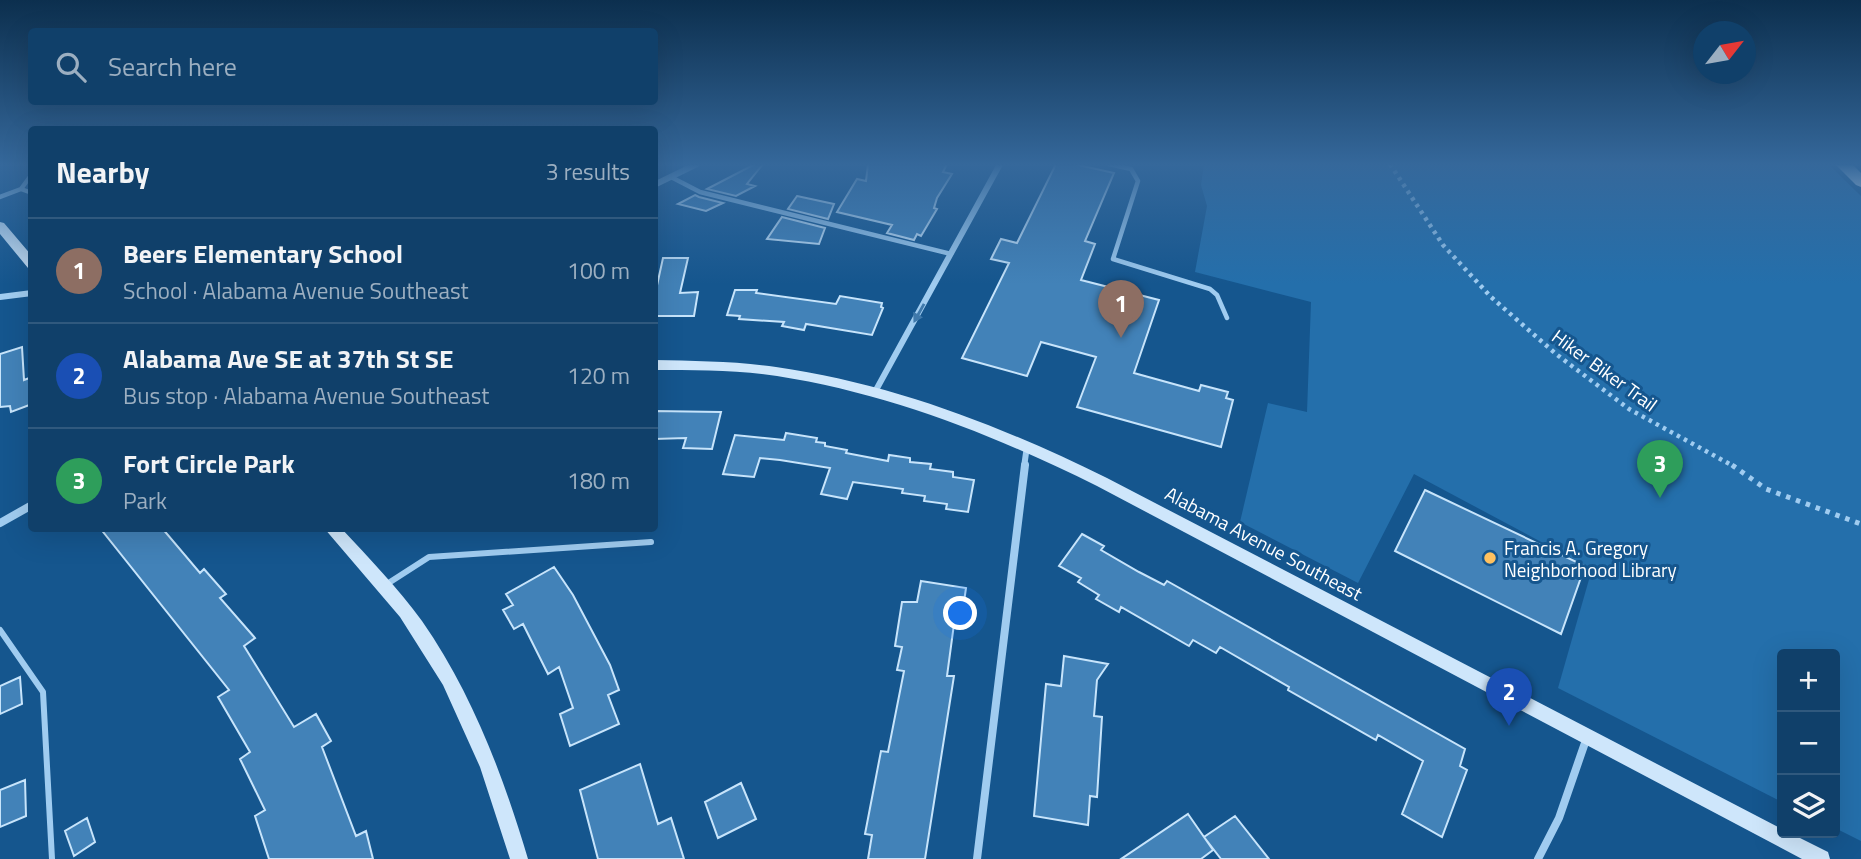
<!DOCTYPE html>
<html lang="en">
<head>
<meta charset="utf-8">
<style>
	:root { --surface:#10406a; --page:#1e4b72; --text:#f1f3f6; --muted:#9cafc1; --line:#30597e; --accent:#ffc15f }
	body { margin:0; font-family:"Titillium Web",sans-serif; background:var(--page); color:var(--text) }
	.controls { position:absolute; right:21px; bottom:21px; display:grid; overflow:hidden; border-radius:7px; box-shadow:0 7px 28px #0002 }
	.controls button { width:63px; height:63px; display:grid; place-items:center; padding:0; border:0; border-bottom:2px solid var(--line); background:var(--surface); color:var(--text); font:35px sans-serif }
	.compass { position:absolute; left:1693px; top:21px; width:63px; height:63px; border-radius:50%; background:var(--surface); box-shadow:0 7px 28px #0002; rotate:59deg }
	.you { position:absolute; left:961px; top:614px; width:24px; height:24px; margin:-18px; border:5px solid #fff; border-radius:50%; background:#1a73e8; box-shadow:0 0 0 10px #1a73e833 }
	.badge { display:grid; place-items:center; width:46px; height:46px; border-radius:50%; background:var(--accent); color:#fff; font-size:23px; font-weight:700 }
	.pin { position:absolute; translate:-50% -58px; filter:drop-shadow(0 2px 4px #0008) }
	.pin::after { content:''; position:absolute; top:37px; width:24px; height:21px; background:inherit; clip-path:polygon(0 0,100% 0,50% 100%) }
	.list { margin:0; padding:0; list-style:none }
	h2 { display:flex; justify-content:space-between; align-items:center; height:91px; margin:0; padding:0 28px; font-size:30px }
	h2 small { font-size:23px; font-weight:400; color:var(--muted) }
	.list li { display:grid; grid-template-columns:46px 1fr auto; gap:21px; align-items:center; box-sizing:border-box; height:105px; padding:0 28px; border-top:2px solid var(--line) }
	.list b { display:block; font-size:26px; white-space:nowrap }
	.list p { margin:0; font-size:23px; white-space:nowrap; color:var(--muted) }
	.list em { font-size:23px; font-style:normal; color:var(--muted) }
	.icon { flex:none; width:38px; height:38px; fill:none; stroke:currentColor; stroke-width:2; stroke-linecap:round; stroke-linejoin:round }
	.map { position:relative; flex:none; width:1861px; height:859px; overflow:hidden }
	.search { position:absolute; background:var(--surface); box-shadow:0 7px 28px #0002; left:28px; top:28px; width:630px; height:77px; display:flex; align-items:center; gap:18px; box-sizing:border-box; padding:0 24px; border-radius:7px; color:var(--muted); font-size:26px }
	.panel { position:absolute; background:var(--surface); box-shadow:0 7px 28px #0002; left:28px; top:126px; width:630px; height:406px; border-radius:7px }
	.map>svg:first-child { display:block }
	.green { fill:#246fab }
	.building { fill:#4282b8; stroke:#c7e4fb; stroke-width:2 }
	.lines { fill:none; stroke-linecap:round; stroke-linejoin:round }
	.path-far1 { stroke:#a0ccf0; stroke-width:4.5; stroke-dasharray:3.5 4.5; stroke-linecap:butt }
	.path { stroke:#a0ccf0; stroke-width:5; stroke-dasharray:4.5 6; stroke-linecap:butt }
	.service-far1 { stroke:#a0ccf0; stroke-width:4.5 }
	.service { stroke:#a0ccf0; stroke-width:6 }
	.minor-far1 { stroke:#a0ccf0; stroke-width:6 }
	.minor { stroke:#a0ccf0; stroke-width:8 }
	.secondary { fill:#cee6fb; fill-rule:evenodd }
	.trunk { fill:#f4faff; fill-rule:evenodd }
	.oneway { fill:#3f79ab }
	.poi-dot { fill:#ffc15f; stroke:#15568e; stroke-width:2.5 }
	.labels { text-anchor:middle; dominant-baseline:central; stroke-width:6; stroke-linejoin:round; paint-order:stroke }
	.street-label { font-size:19px; fill:#fff; stroke:#15568e }
	.poi-label { font-size:19px; fill:#fff; stroke:#15568e; text-anchor:start }
</style>
</head>
<body>
<div class="map">
<svg width="1861" height="859" viewBox="0 0 1861 859">
	<rect width="100%" height="100%" fill="#15568e"/>
	<path class="green" d="M1204,164h624l33,32v645l-26,-13v-174h-53v148l-224,-114 34,-119 -178,-95 -56,109 -118,-61 28,-119 39,9 4,-110 -116,-30 12,-66 -6,-21z"/>
	<path class="building" d="M755,164h8l-16,20 8,2 -19,10 -29,-7z
		M868,164h79l-4,8 9,2 -15,24 -3,10 3,1 -16,27 -4,-2 -3,6 -27,-7 5,-8 -55,-13 20,-33 9,2z
		M1056,164h18l40,9 -29,68 10,3 -14,36 78,20 -25,73 65,18 2,-6 27,7 -2,6 7,2 -12,47 -144,-40 19,-50 -55,-15 -14,34 -65,-18 47,-95 -18,-4 10,-20 16,4z
		M695,195l4,2 24,6 -17,8 -28,-7z
		M797,196l37,8 -6,15 -40,-10z
		M782,217l43,11 -6,16 -52,-5z
		M663,258h25l-8,35 18,-1 -4,24h-40v-17z
		M735,290h22l-1,3 80,11 4,-8 42,7 -1,4 2,1 -11,27 -66,-11 -2,6 -22,-4 2,-4 -45,-3 1,-3 -13,-1z
		M22,347l2,33 8,-3v27l-21,8 -1,-6 -10,1v-53z
		M654,411l67,1 -9,37 -29,-1 3,-10 -32,1z
		M786,433l31,5 -1,4 9,1v3l22,4 -1,3 42,8 1,-6 21,3v4l21,2 -1,5 23,3v5l21,3 -6,32 -22,-3 1,-5 -23,-3 1,-5 -23,-3 1,-4 -50,-7 -6,17 -26,-5 9,-26 -50,-8 -20,-2 -6,19 -31,-3 12,-39 49,5z
		M1425,490l160,76 -24,68 -166,-83z
		M100,528h62l38,45 4,-4 22,25 -6,4 35,40 -11,8 50,81 22,-13 15,27 -9,6 34,89 10,-5 7,28h-104l-14,-43 10,-6 -25,-51 10,-7 -32,-55 11,-7z
		M1082,534l22,12 -3,4 38,22 25,13 3,-4 298,168 -5,17 7,4 -25,67 -40,-23 21,-53 -45,-26 -2,5 -88,-50 1,-3 -69,-40 -4,6 -23,-13 -4,6 -68,-39 -2,5 -23,-13 3,-4 -21,-13 3,-4 -22,-12z
		M554,567l19,28 37,70 9,25 -11,5 11,29 -49,22 -10,-32 13,-6 -14,-41 -11,7 -25,-50 -9,5 -11,-19 10,-5 -7,-11z
		M921,581l45,7 -3,21h-7l-9,67h7l-29,183h-57l4,-24 -7,-1 16,-83 7,1 16,-81 -7,-1 5,-23 -7,-1 7,-44h15z
		M1064,656l44,8 -11,16 -3,36 8,1 -5,80 -7,-1 -2,29 -54,-9 12,-132 15,2z
		M20,677l2,27 -22,10v-28z
		M640,764l18,60 13,-6 13,41h-86l-18,-69z
		M25,780l1,36 -26,11v-37z
		M741,783l15,36 -38,19 -13,-36z
		M1188,814l25,36 -12,9h-80z
		M1235,816l34,43h-48l-17,-22z
		M87,818l8,24 -21,14 -9,-25z"/>
	<g class="lines">
		<path class="path-far1" d="M1390,164l53,81 48,52 65,57 73,55 106,58"/>
		<path class="path" d="M1732,465l34,24 95,35"/>
		<path class="service-far1" d="M1109,164l22,5 7,12 -25,78 97,30 7,6 10,23
			M671,177l29,15 251,62
			M21,189l11,4
			M0,197l21,-8 11,-15"/>
		<path class="service" d="M387,584l42,-27 222,-15
			M0,630l43,62 9,167"/>
		<path class="minor-far1" d="M654,185l43,-21
			M0,297l32,-4
			M876,390l124,-226
			M1024,467l3,-21"/>
		<path class="minor" d="M0,523l32,-18
			M977,859l48,-394
			M1538,859l21,-41 28,-81"/>
		<path class="secondary" d="M0,222l4,1 28,33v13l-4,-1 -28,-34z
			M654,360c41,1 82,1 122,7 118,17 225,59 331,111l675,351v4h8l38,19 2,7h-28l-705,-373c-103,-51 -206,-92 -320,-110 -41,-6 -82,-6 -123,-6z
			M324,528h17c28,30 57,60 81,93 50,72 81,154 106,238h-18l-30,-92 -37,-82 -43,-68z"/>
		<path class="trunk" d="M1835,164h17l9,9v14l-5,-2z"/>
	</g>
	<defs><path id="oneway-solid" d="M-6-.8H1V-3.2L6.5 0L1 3.2V.8H-6Z" transform="scale(1.75)"/></defs>
	<use class="oneway" href="#oneway-solid" transform="translate(919 313) rotate(119)"/>
	<linearGradient id="sky" x2="0" y2="1"><stop stop-color="#0c2f4e"/><stop offset="0.58" stop-color="#35689b"/><stop offset="1" stop-color="#35689b" stop-opacity="0"/></linearGradient>
	<rect width="1861" height="284" fill="url(#sky)"/>
	<circle class="poi-dot" cx="1490" cy="558" r="7"/>
	<g class="labels">
		<g class="street-label">
			<text transform="translate(1605 370) rotate(36)">Hiker Biker Trail</text>
			<text transform="translate(1264 543) rotate(28)">Alabama Avenue Southeast</text>
		</g>
		<g class="poi-label">
			<text x="1504" y="547">Francis A. Gregory<tspan x="1504" dy="22">Neighborhood Library</tspan></text>
		</g>
	</g>
</svg>
<div class="controls">
<button>+</button>
<button>−</button>
<button><svg class="icon" aria-label="layers" viewBox="0 0 24 24"><path d="M12 4l9 5-9 5-9-5zM3 14l9 5 9-5"/></svg></button>
</div>
<svg class="compass" viewBox="-18 -18 36 36"><path d="M0-13l5 13h-10z" fill="#e53935"/><path d="M0 13l5-13h-10z" fill="#9cafc1"/></svg>
<div class="you"></div>
<div class="pin badge" style="left:1121px;top:338px;background:#8d6e63">1</div>
<div class="pin badge" style="left:1509px;top:726px;background:#1a4fb4">2</div>
<div class="pin badge" style="left:1660px;top:498px;background:#2e9e5b">3</div>
<div class="search"><svg class="icon" aria-label="search" viewBox="0 0 24 24"><circle cx="10" cy="10" r="6"/><path d="M15 15l6 6"/></svg>Search here</div>
<section class="panel">
<h2>Nearby<small>3 results</small></h2>
<ul class="list">
<li><span class="badge" style="background:#8d6e63">1</span><div><b>Beers Elementary School</b><p>School · Alabama Avenue Southeast</p></div><em>100 m</em></li>
<li><span class="badge" style="background:#1a4fb4">2</span><div><b>Alabama Ave SE at 37th St SE</b><p>Bus stop · Alabama Avenue Southeast</p></div><em>120 m</em></li>
<li><span class="badge" style="background:#2e9e5b">3</span><div><b>Fort Circle Park</b><p>Park</p></div><em>180 m</em></li>
</ul>
</section>
</div>
</body>
</html>
